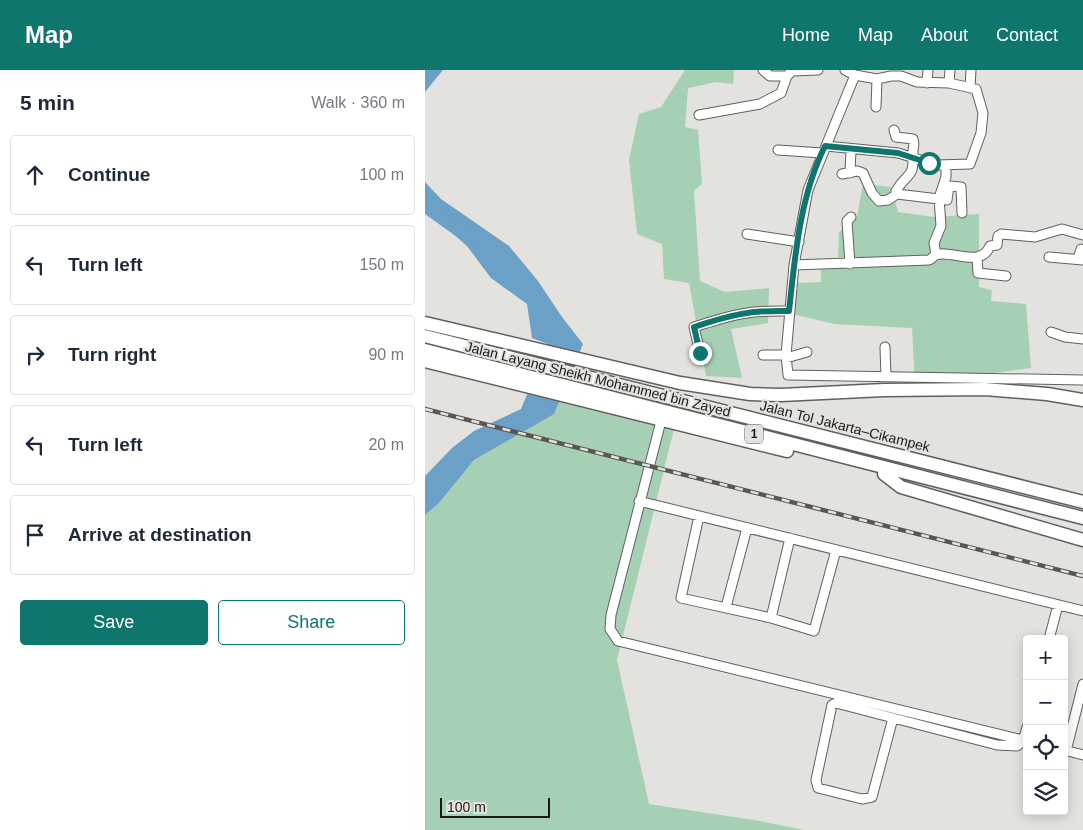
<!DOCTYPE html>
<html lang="en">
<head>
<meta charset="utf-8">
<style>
	:root { --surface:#fff; --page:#f2f2f3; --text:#1f2937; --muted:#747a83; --line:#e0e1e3; --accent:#0f766e }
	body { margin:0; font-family:Helvetica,sans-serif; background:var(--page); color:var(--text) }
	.controls { position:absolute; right:15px; bottom:15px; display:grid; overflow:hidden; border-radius:5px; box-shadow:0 2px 12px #0003 }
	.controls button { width:45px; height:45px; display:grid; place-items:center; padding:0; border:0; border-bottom:1px solid var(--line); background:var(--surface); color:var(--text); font:25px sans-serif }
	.scale { position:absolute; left:15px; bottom:12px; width:110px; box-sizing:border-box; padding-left:5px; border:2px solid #1b1a19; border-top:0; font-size:14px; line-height:18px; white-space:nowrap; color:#1b1a19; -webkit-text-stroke:4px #e4e2de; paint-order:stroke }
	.stop { position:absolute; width:15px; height:15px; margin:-11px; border:4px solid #0f766e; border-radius:50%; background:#fff }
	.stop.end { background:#0f766e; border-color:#fff; box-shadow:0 1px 5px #0008 }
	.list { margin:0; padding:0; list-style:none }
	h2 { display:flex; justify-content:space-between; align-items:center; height:65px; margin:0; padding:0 20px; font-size:21px }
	h2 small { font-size:16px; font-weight:400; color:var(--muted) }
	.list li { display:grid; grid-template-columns:32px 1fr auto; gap:15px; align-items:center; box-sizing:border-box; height:80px; margin:0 10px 10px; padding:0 10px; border:1px solid var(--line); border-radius:5px }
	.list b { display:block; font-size:19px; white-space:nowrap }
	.list em { font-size:16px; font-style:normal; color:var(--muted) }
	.actions { display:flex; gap:10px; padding:15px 20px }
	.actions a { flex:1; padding:11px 0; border:1px solid var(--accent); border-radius:5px; text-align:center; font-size:18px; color:var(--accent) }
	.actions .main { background:var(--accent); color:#fff }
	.icon { flex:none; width:28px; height:28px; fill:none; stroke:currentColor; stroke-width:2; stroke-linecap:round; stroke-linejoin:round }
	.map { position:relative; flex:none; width:658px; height:760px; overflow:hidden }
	header { display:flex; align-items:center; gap:30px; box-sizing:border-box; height:70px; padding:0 25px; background:var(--accent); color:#fff }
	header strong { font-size:24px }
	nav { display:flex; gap:28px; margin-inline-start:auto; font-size:18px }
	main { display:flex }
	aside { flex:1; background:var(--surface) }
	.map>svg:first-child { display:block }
	.green { fill:#a6d0b3 }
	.water { fill:#6ba1c7 }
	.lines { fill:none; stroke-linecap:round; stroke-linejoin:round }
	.river { stroke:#6ba1c7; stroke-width:14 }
	.minor-casing { stroke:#62605d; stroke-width:11 }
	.highway-casing { stroke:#62605d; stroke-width:15 }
	.minor { stroke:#fff; stroke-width:9 }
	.highway { stroke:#fff; stroke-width:12 }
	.rail-casing { stroke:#595755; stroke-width:4.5 }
	.rail { stroke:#e4e2de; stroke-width:2.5; stroke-dasharray:8; stroke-linecap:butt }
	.route { stroke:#0f766e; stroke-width:6 }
	.labels { text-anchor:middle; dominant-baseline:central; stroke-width:4.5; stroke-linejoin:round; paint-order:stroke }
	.shield { fill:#e4e2de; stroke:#575654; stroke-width:1 }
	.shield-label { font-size:12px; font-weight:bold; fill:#1b1a19 }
	.street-label { font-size:14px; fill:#1b1a19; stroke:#e4e2de }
</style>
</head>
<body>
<header>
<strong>Map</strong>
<nav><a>Home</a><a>Map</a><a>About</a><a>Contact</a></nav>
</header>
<main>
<aside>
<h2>5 min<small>Walk · 360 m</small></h2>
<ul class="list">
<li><svg class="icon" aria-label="ahead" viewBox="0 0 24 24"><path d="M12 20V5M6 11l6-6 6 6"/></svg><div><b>Continue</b></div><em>100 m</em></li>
<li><svg class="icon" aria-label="left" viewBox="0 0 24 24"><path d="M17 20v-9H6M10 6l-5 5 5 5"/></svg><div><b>Turn left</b></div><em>150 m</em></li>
<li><svg class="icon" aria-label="right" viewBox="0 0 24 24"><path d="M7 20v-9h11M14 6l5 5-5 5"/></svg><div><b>Turn right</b></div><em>90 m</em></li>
<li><svg class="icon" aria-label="left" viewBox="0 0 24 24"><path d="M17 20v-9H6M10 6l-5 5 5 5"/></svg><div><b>Turn left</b></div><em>20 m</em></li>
<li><svg class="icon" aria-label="arrive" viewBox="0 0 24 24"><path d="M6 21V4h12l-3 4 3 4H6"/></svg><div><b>Arrive at destination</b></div></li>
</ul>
<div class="actions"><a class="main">Save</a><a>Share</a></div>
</aside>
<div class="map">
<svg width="658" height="760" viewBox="0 0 658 760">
	<rect width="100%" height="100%" fill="#e4e2de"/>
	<path class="green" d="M260,0h49l-1,14 -17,-2 -28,6 -3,39 13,3 4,54 -8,7 6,90 25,11 44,-4 -1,35 -37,6 11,49 -36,-2 -17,-93 -25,-4 -2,-35 -25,-10 -8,-74 10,-46 22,-7z
		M438,114l28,3 7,25 36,5 45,-3v73l13,3 -1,11 35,3 5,64 -116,16 -3,-56 -78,-4 -42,-10 2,-31 27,-1v-19l17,-4 1,-27 18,-15z
		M137,325l113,30 -58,235 32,144 111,17 44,9h-379v-315l14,-12 35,-43 80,-47z"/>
	<path class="water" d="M0,0h18l-18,22z
		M0,112l16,17 68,47 29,35 24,36 21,27 -29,70 -80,46 -35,43 -14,12v-39l27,-28 22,-17 47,-22 27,-65 -16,-6 -5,-34 -36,-26 -27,-36 -39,-28z"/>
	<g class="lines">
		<path class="river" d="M0,129l49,44"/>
		<g class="minor-casing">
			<path id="minor" d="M338,0l7,6h17
				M430,5l-47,115 -14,75 -8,90 2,20 295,5
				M502,13l1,-13
				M524,13l1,-13
				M545,18l1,-18
				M451,37l1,-28
				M274,45l61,-11 21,-11 6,-17 5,-5 26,-1
				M469,60l2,7 17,2c2,6 0,8 0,13 1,29 -5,18 -17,39l1,3 50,6 2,-14 12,1 1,26
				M401,76l72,7 39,12 33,-1 11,-31 2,-20 -7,-24 -27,-6 -32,-1 -16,-6h-10l-14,3 -22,-4 -10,-5
				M353,80l44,3
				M425,103l1,-24
				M417,104l15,-3 6,2 9,20 7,8 9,-1 9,-6
				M322,164l52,8
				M511,185l-2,-12 7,-17 -2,-28 7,-21v-11
				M552,187l1,16 28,3
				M624,187l34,3
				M653,189l3,-10
				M425,194l-3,-43 4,-4
				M369,195l135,-5c3,-1 4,-4 7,-5 14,-6 45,14 54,-9l7,-1 1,-9 3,-2 34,3 27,-8 21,6
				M626,262l14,5 18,2
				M460,277l1,30
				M275,283l-6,-26c38,-12 54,-17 95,-16
				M338,285h23
				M361,288l21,-6
				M236,351l-50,194 -1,14 8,12 409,100
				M214,431l444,110
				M274,446l-18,82 90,20 43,13 22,-81
				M301,537l21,-79
				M346,548l19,-80
				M624,569l9,-34
				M468,648l-21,79 -10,2 -44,-11 -2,-8 16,-75 4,-2 161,42 20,1 6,-5 4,-14
				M639,680l19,5
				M641,681l17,-67"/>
		</g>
		<g class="highway-casing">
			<path id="highway" d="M0,253l255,60 70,11 31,1 103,-5 101,-1 62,5 36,6
				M0,266l658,166
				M0,280l658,168
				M0,291l362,90
				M459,404l17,13 182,53"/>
		</g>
		<use href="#minor" class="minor"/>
		<use href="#highway" class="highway"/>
		<g class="rail-casing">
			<path id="rail" d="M0,339l658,167"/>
		</g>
		<use href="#rail" class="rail"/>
	</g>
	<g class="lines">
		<path class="route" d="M275,283l-6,-26c36,-12 56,-17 95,-16 6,-55 11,-115 36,-165l73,7 31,10"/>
	</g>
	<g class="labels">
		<rect class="shield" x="320" y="354.5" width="18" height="19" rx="4"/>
		<g class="shield-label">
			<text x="329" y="364">1</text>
		</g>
		<g class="street-label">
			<text transform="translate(173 309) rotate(14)">Jalan Layang Sheikh Mohammed bin Zayed</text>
			<text transform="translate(420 356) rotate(14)">Jalan Tol Jakarta–Cikampek</text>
		</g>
	</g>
</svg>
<div class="controls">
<button>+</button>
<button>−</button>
<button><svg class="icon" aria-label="locate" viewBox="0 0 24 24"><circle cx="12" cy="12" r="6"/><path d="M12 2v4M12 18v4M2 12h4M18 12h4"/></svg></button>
<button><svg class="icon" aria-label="layers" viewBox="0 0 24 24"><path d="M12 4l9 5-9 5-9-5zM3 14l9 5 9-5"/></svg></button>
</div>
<div class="scale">100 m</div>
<div class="stop" style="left:504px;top:93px"></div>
<div class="stop end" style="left:275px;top:283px"></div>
</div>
</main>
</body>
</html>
